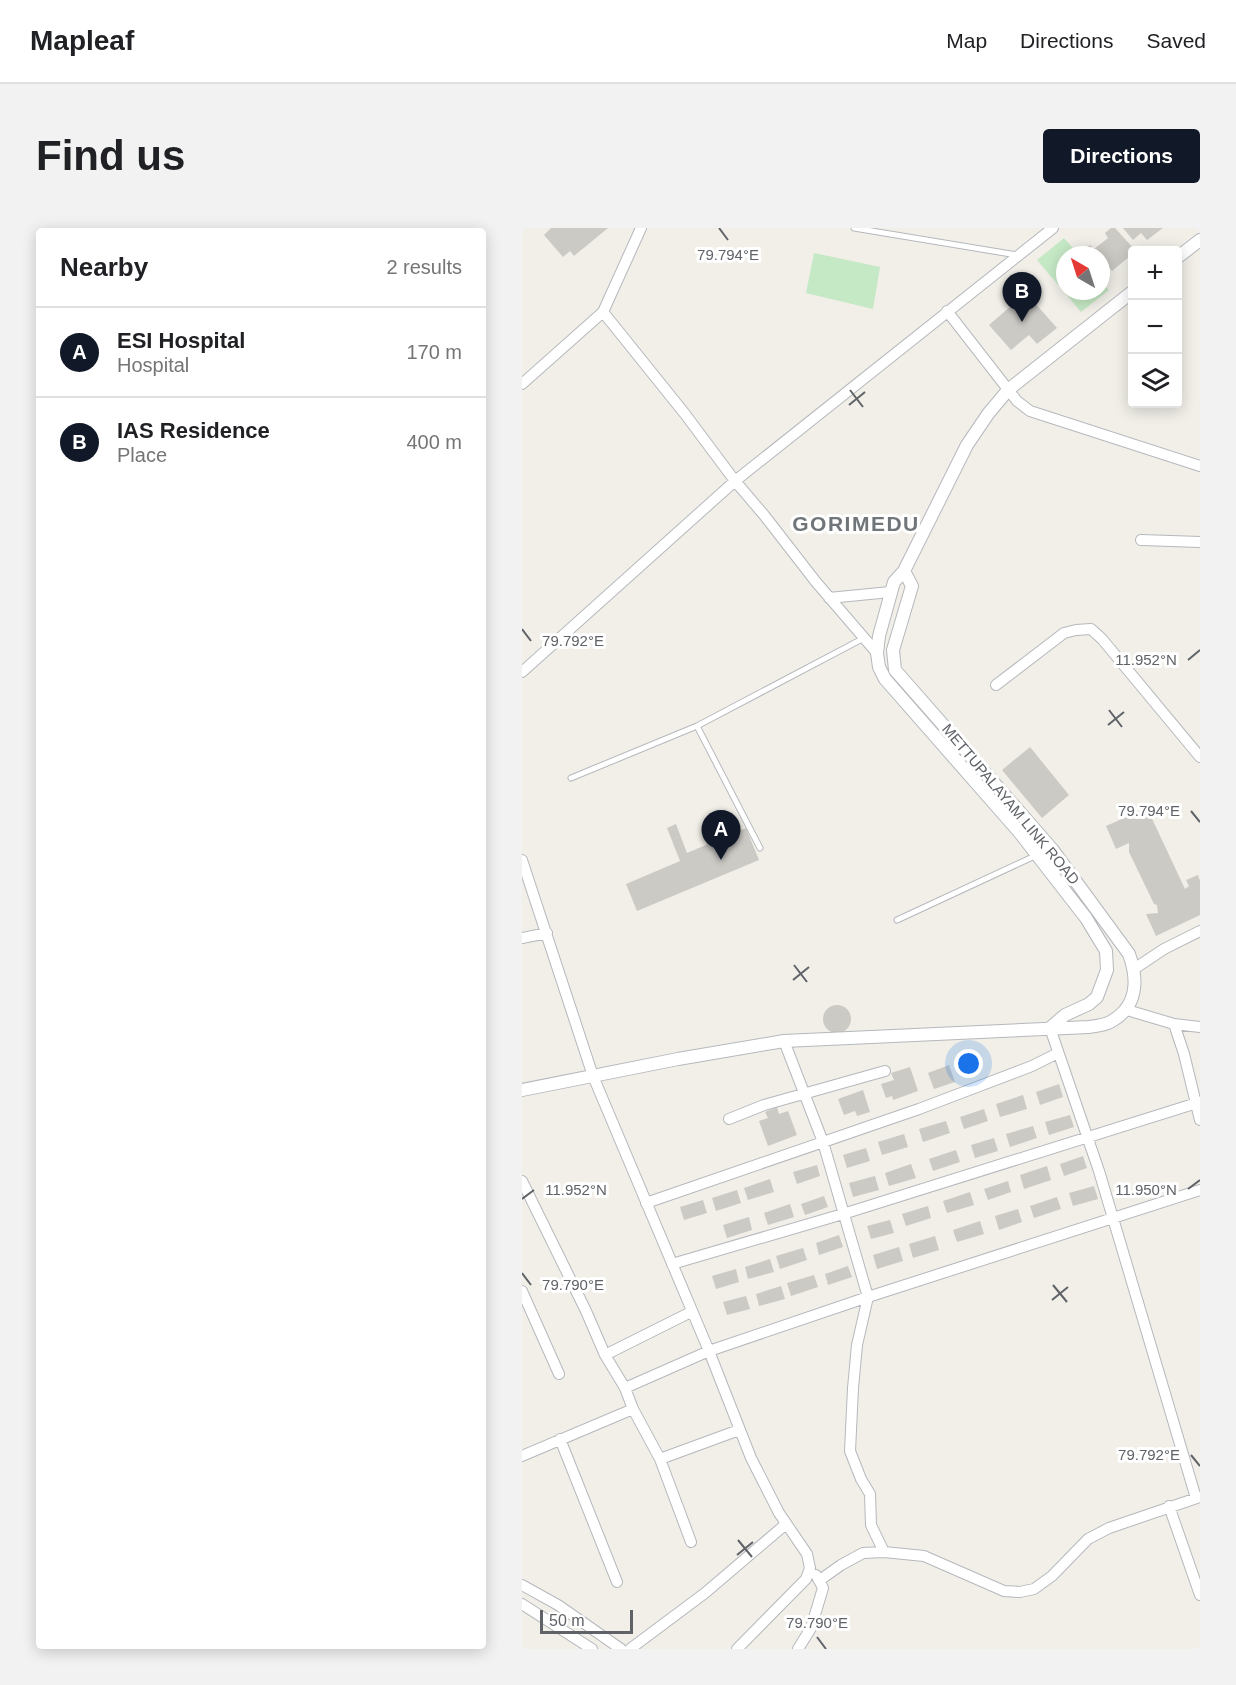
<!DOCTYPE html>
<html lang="en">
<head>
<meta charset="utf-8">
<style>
	:root { --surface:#fff; --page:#f2f2f2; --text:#202124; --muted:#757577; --line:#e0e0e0; --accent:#111827 }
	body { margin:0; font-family:Arial,sans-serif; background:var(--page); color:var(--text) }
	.controls { position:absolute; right:18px; top:18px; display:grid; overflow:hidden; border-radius:6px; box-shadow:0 3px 15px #0003 }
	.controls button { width:54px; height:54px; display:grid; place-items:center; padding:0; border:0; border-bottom:2px solid var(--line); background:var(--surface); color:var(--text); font:30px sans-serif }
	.compass { position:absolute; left:534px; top:18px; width:54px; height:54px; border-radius:50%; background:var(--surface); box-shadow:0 3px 15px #0003; rotate:321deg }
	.scale { position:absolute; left:18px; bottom:15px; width:93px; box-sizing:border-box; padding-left:6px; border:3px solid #5f6368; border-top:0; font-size:16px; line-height:21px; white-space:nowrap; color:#5f6368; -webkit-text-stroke:4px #fff; paint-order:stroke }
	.you { position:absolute; left:447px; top:836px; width:21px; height:21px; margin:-15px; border:4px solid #fff; border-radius:50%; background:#1a73e8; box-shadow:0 0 0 9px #1a73e833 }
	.badge { display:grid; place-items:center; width:39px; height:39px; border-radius:50%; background:var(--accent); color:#fff; font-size:20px; font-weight:700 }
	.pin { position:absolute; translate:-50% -50px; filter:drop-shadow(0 2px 3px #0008) }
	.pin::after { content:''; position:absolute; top:32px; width:21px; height:18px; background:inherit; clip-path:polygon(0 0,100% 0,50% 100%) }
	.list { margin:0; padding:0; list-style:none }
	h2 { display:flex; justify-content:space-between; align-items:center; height:78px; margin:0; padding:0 24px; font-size:26px }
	h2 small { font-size:20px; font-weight:400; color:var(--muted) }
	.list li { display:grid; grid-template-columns:39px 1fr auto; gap:18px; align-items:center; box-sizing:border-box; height:90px; padding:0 24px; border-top:2px solid var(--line) }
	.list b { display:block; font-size:22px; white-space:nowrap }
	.list p { margin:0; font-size:20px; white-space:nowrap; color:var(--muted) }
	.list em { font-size:20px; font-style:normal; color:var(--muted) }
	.icon { flex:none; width:33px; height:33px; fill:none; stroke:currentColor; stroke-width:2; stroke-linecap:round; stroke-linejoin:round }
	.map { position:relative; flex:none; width:678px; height:1421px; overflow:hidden; border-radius:6px }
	header { display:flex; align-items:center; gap:36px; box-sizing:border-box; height:84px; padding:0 30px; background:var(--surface); border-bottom:2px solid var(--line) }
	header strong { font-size:28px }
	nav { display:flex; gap:33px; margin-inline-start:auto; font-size:21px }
	.intro { display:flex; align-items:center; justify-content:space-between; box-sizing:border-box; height:144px; padding:0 36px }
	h1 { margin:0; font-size:42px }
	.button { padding:15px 27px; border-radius:6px; background:var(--accent); color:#fff; font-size:21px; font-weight:700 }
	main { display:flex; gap:36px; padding:0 36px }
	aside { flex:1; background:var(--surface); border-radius:6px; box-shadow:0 3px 15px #0003 }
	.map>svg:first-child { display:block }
	.green { fill:#c5e8c5 }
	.building { fill:#cccac5 }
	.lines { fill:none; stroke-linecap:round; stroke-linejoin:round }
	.service-casing { stroke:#b5b8bc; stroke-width:7 }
	.minor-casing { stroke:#b5b8bc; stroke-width:12 }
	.tertiary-casing { stroke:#b5b8bc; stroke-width:14 }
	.service { stroke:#fff; stroke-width:5 }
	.minor { stroke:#fff; stroke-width:10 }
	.tertiary { stroke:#fff; stroke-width:12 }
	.ticks { fill:none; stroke:#5f6368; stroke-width:2 }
	.labels { text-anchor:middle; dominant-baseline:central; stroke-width:6; stroke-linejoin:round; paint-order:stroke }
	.street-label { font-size:15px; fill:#5f6368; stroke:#fff }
	.district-label { font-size:21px; font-weight:bold; letter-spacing:1.5px; fill:#70757a; stroke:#fff }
	.ticks-label { font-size:15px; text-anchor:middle; fill:#5f6368; stroke:#fff; stroke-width:6; stroke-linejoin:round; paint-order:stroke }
</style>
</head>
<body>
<header>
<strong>Mapleaf</strong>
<nav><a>Map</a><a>Directions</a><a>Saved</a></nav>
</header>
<div class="intro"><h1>Find us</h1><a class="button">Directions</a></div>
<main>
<aside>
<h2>Nearby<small>2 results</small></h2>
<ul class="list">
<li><span class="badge">A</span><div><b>ESI Hospital</b><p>Hospital</p></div><em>170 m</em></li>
<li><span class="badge">B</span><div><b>IAS Residence</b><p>Place</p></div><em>400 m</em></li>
</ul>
</aside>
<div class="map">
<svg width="678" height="1421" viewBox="0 0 678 1421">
	<rect width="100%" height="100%" fill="#f1efe8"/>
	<path class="green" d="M542,10l15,17h-14v36h36v-10l8,9 -28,22 -44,-52z
		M292,25l66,14 -7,42 -67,-16z"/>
	<path class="building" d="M29,0h57l-34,28 -4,-5 -7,6 -19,-22z
		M589,0h4l20,22h-3v9l-2,-3 -18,15 -6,-7 -5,3v-12h-16l-3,-3 8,-7 4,4 14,-11 -3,-5z
		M601,0h40l-16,12 -6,-7 -8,7z
		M504,65l31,35 -20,16 -8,-9 -18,15 -22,-25z
		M508,519l39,48 -27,23 -40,-48z
		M625,580l38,81 4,-3 -3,-6 12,-5 2,6v34l-44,21 -10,-22 12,-1 -1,-8 -3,-1 -25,-52v-9l-13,6 -10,-23z
		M154,596l11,29 59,-25 13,32 -122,51 -11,-27 54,-23 -13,-33z
		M301 791a14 14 0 1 1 28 0a14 14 0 1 1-28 0Z
		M427,837l6,17 -21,7 -6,-16z
		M388,839l8,24 -25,9 -1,-4 -6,2 -5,-14 13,-4 -3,-7z
		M537,856l4,13 -23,8 -4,-13z
		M341,862l7,22 -13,4 -2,-5 -11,4 -6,-16z
		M501,867l4,14 -27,8 -4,-13z
		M255,879l2,7 9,-3 9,24 -29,11 -9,-25 9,-3 -3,-6z
		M462,881l4,12 -24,8 -4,-12z
		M548,887l4,12 -25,8 -4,-13z
		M424,893l4,12 -27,9 -4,-13z
		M511,898l4,12 -27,9 -4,-13z
		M382,906l4,13 -26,8 -4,-13z
		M472,910l4,13 -23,7 -4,-13z
		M344,920l4,13 -23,7 -4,-13z
		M434,922l4,12 -27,9 -4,-12z
		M561,928l4,12 -23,8 -4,-12z
		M389,936l5,14 -27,8 -4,-13z
		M295,937l3,11 -23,8 -4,-12z
		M525,938l4,14 -27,9 -4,-14z
		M353,948l4,14 -26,7 -4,-14z
		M248,951l4,13 -26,8 -4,-12z
		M486,953l3,11 -23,8 -4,-11z
		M572,958l4,13 -25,7 -4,-13z
		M215,962l4,13 -25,8 -4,-13z
		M448,964l4,13 -27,8 -4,-12z
		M302,968l4,11 -23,8 -4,-11z
		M535,969l4,12 -27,9 -4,-12z
		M181,972l4,13 -23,7 -4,-13z
		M268,976l4,13 -26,8 -4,-12z
		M406,978l3,12 -25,8 -4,-12z
		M496,981l4,13 -23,8 -4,-14z
		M227,989l3,13 -25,8 -4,-13z
		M368,992l4,13 -23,6 -4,-13z
		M458,993l4,13 -27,8 -4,-12z
		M317,1007l4,12 -24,8 -3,-12z
		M413,1008l4,14 -26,8 -4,-14z
		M377,1019l4,14 -26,8 -4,-14z
		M281,1020l4,12 -27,9 -4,-13z
		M248,1031l4,13 -26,7 -3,-12z
		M326,1038l4,11 -24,8 -3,-11z
		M214,1041l3,13 -23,7 -4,-13z
		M292,1047l4,12 -27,9 -4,-13z
		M259,1058l4,13 -26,7 -3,-12z
		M224,1068l4,13 -23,6 -4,-13z"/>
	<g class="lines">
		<g class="service-casing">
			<path id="service" d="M332,0l163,27
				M175,498l63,122
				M49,550l126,-52 167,-88
				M375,692l140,-65"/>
		</g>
		<g class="minor-casing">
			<path id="minor" d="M425,83l70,90 13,10 170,55
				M81,84l82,102 50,67 29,34 52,67 61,71
				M0,156l81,-72 38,-84
				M619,312l59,2
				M307,370l61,-6
				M0,444l213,-191 318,-253
				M474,457l68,-52 12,-3 15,-1 11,10 98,118
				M0,632l71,216 116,275 42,107 28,55 28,41 3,14 -4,11 -69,70
				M0,710l25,-5
				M612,741l30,-20 36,-18
				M605,782l47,14 26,3
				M652,796l10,30 16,66
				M528,800l49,143 97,327
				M262,813l39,101 45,155 -11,48 -4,43 -3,63 11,28 9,15 1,31 13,27
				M207,891l35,-14 121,-34
				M0,953l64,130 19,44 20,33 8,21 27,50 31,83
				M124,975l273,-94 113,-43 26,-13
				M150,1036l171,-50 357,-112
				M0,1063l37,83
				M83,1127l86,-43
				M103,1160l84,-37 159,-54 332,-107
				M38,1211l57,143
				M0,1228l111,-47
				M138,1231l79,-29
				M647,1278l31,89
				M298,1352l21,-15 22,-12 21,-1 40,4 80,35 16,1 14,-3 18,-13 36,-37 21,-11 91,-31
				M0,1357l36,20 63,44
				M0,1376l70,45
				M108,1421l75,-56 81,-69
				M276,1421l13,-21 12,-40 -7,-13"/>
		</g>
		<g class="tertiary-casing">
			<path id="tertiary" d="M656,29l22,-17
				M528,800l15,-13 24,-11 8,-7 10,-27 -1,-19 -20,-33 -66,-85 -135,-154 -6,-12 -2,-14 2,-17 15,-54 10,-11 63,-126 21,-31 20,-24 124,-98
				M0,862l156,-31 106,-18 305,-14c8,-1 17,-2 23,-6 26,-15 26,-42 17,-67l-77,-105 -157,-179 -2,-20 19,-64 -8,-15"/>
		</g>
		<use href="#service" class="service"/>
		<use href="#minor" class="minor"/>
		<use href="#tertiary" class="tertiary"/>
	</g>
	<path class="ticks" d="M197,0l9,12M328,162l13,17M327,177l16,-13M0,401l9,12M666,432l12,-10M587,482l13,17M586,497l16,-13M669,583l9,11M272,737l13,17M271,752l16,-13M666,961l12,-9M0,971l12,-9M0,1045l9,12M531,1057l14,17M530,1072l16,-13M669,1227l9,11M216,1312l14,17M215,1327l16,-13M295,1409l9,12"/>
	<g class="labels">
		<g class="street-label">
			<text transform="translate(489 576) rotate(50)">METTUPALAYAM LINK ROAD</text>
		</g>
		<g class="district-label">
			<text x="334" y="295">GORIMEDU</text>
		</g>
	</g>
	<g class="ticks-label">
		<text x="206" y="32">79.794°E</text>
		<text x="51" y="418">79.792°E</text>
		<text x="624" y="437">11.952°N</text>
		<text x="627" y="588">79.794°E</text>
		<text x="624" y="967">11.950°N</text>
		<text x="54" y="967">11.952°N</text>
		<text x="51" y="1062">79.790°E</text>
		<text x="627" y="1232">79.792°E</text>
		<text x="295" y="1400">79.790°E</text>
	</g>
</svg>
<div class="controls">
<button>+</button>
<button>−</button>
<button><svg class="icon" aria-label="layers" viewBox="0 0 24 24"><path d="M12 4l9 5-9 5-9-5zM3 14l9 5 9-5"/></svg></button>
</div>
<svg class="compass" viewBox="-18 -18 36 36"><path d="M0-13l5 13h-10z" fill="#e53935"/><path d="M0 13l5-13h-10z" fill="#757577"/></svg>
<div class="scale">50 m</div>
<div class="you"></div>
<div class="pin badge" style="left:199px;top:632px">A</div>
<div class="pin badge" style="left:500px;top:94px">B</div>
</div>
</main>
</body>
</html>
